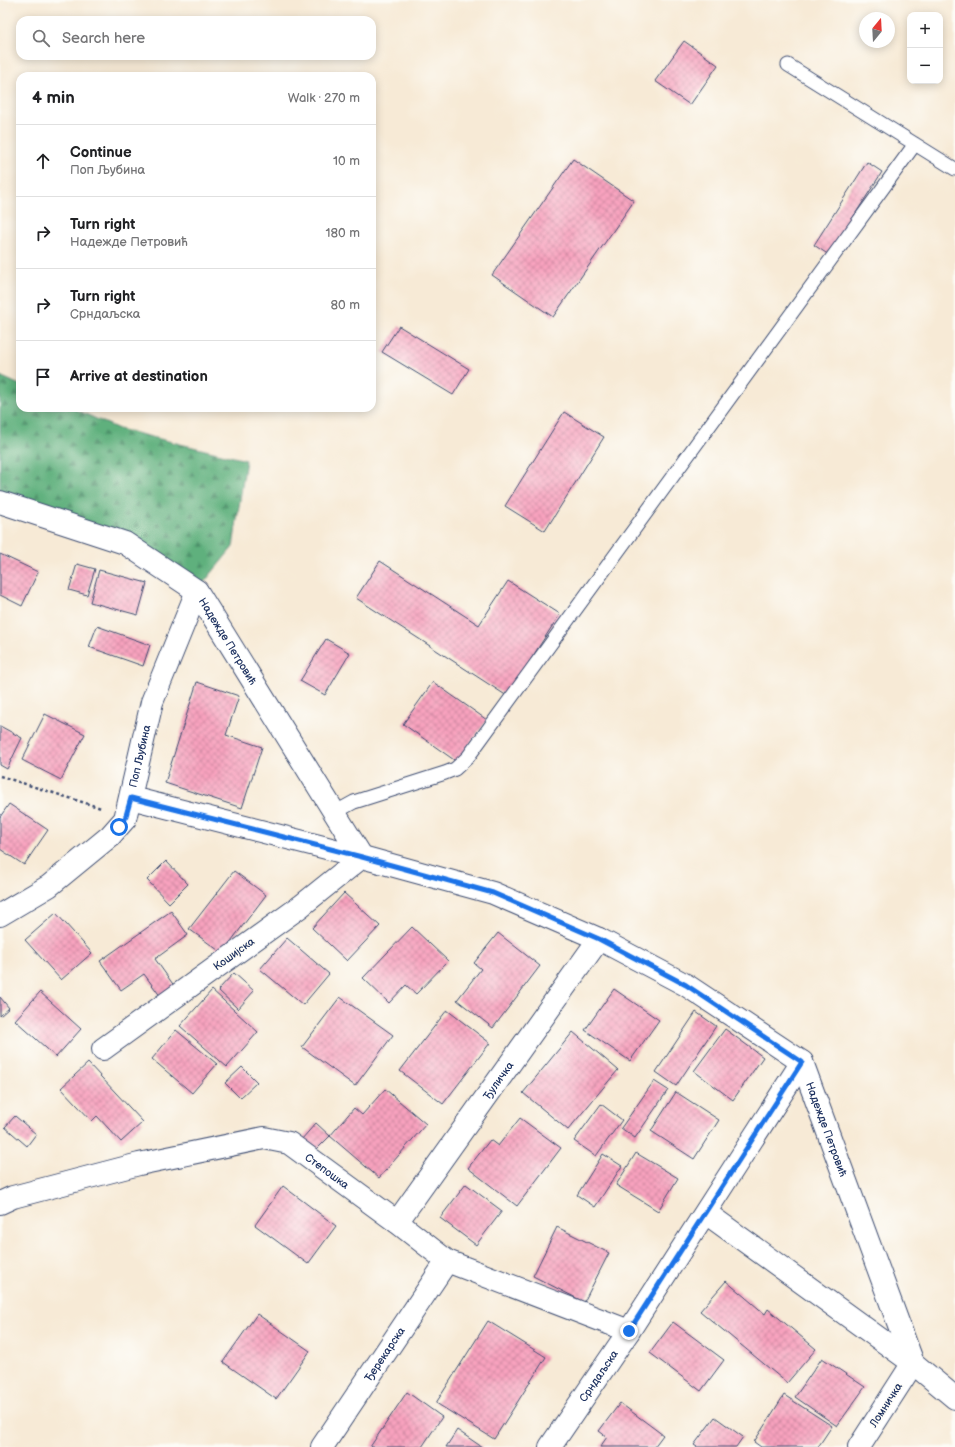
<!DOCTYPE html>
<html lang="en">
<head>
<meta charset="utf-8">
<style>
	:root { --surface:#fff; --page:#f2f2f2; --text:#202124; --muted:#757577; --line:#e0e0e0 }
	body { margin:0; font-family:"Balsamiq Sans",sans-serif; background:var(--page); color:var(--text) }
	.controls { position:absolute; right:12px; top:12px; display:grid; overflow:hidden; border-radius:8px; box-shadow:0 2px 10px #0003 }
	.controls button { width:36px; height:36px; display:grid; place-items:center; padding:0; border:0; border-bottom:1px solid var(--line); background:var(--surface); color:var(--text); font:20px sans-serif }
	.compass { position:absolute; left:859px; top:12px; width:36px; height:36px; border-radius:50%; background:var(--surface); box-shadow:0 2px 10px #0003; rotate:18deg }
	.stop { position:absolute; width:12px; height:12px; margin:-9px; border:3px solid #1a73e8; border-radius:50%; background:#fff }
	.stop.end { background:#1a73e8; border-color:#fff; box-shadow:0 1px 4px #0008 }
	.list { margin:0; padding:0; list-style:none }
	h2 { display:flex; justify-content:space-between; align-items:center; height:52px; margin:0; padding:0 16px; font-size:17px }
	h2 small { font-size:13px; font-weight:400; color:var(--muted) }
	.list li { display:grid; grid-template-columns:26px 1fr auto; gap:12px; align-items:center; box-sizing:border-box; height:72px; padding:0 16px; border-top:1px solid var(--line) }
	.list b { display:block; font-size:15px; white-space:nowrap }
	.list p { margin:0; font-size:13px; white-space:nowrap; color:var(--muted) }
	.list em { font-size:13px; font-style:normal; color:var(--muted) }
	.icon { flex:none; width:22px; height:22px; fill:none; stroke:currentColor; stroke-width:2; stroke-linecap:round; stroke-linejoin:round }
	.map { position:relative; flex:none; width:955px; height:1447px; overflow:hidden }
	.search { position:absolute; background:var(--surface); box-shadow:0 2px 10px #0003; left:16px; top:16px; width:360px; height:44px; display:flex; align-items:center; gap:10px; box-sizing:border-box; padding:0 14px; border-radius:12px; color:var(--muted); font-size:15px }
	.panel { position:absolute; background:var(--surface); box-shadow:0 2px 10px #0003; left:16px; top:72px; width:360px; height:340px; border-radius:12px }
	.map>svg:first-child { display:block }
	.forest { fill:url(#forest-firs); stroke:#3c706e }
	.building { fill:url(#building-cross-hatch) }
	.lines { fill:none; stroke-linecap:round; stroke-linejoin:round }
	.lane-casing { stroke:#3c4b70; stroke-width:15 }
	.street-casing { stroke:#3c4b70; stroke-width:24 }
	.path { stroke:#3c4b70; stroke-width:2.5; stroke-dasharray:3 3; stroke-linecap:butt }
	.lane { stroke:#fff; stroke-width:13 }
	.street { stroke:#fff; stroke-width:22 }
	.route { stroke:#1a73e8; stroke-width:5 }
	.labels { text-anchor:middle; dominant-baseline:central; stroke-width:3; stroke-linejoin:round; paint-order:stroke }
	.street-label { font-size:11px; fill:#1b2f5e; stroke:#fdfcf7 }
</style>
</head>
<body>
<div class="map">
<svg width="955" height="1447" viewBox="0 0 955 1447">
	<defs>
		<pattern id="forest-firs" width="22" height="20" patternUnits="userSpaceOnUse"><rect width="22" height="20" fill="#5eb07d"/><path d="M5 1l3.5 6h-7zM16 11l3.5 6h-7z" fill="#4d906a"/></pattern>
		<pattern id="building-cross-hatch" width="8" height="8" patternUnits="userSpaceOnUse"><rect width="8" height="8" fill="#f8a2be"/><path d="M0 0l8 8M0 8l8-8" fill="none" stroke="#c8849e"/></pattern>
	</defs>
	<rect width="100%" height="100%" fill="#fdfcf7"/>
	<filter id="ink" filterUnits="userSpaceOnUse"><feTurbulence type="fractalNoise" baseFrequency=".025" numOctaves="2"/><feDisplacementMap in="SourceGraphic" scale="8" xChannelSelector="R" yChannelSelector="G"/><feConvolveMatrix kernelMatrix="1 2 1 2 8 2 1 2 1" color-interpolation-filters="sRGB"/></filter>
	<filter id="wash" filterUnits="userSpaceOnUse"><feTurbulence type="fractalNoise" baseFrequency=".012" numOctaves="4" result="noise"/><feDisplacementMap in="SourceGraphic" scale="16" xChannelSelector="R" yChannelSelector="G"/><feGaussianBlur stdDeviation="0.9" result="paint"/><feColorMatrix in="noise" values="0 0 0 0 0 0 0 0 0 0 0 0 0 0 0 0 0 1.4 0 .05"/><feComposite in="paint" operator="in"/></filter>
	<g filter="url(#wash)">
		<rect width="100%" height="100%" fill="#f7ead6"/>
		<path class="forest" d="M0,376l20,9v23h52l47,21 127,31 -13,87 -36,44 -72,-48 -125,-41z"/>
		<g id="blocks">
			<path class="building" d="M684,41l34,24 -28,40 -35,-24z
				M573,159l61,42 -81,116 -61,-42z
				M867,162l15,10 -53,83 -15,-10z
				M399,326l70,43 -16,26 -71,-43z
				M564,412l40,25 -59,94 -40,-25z
				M0,554l38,18 -16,34 -22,-11z
				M380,561l99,64 29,-44 52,33 -53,82 -151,-98z
				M77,564l18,5 -8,26 -18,-5z
				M99,570l48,13 -9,32 -48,-13z
				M97,626l53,19 -7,21 -54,-19z
				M326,639l24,14 -25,42 -25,-14z
				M197,682l42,14 -13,39 36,12 -20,61 -77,-25z
				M433,682l54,38 -30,42 -54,-38z
				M45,714l40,20 -24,46 -39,-20z
				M0,726l22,12 -15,31 -7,-4z
				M9,804l39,26 -24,35 -24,-16v-32z
				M166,861l22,23 -19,19 -22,-23z
				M234,871l32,24 -44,58 -33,-24z
				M344,893l36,33 -33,35 -35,-33z
				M171,911l17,24 -33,24 20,28 -14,10 -17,-23 -23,16 -21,-29z
				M56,913l36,40 -31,27 -36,-40z
				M412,927l36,34 -32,33 -10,-9 -17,18 -26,-25z
				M498,933l42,33 -47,62 -36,-28 24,-31 -7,-6z
				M287,938l42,36 -26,31 -43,-36z
				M234,973l20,18 -16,18 -20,-19z
				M614,989l45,31 -29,41 -45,-31z
				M212,990l46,42 -31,35 -47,-41z
				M40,992l41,37 -25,28 -41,-37z
				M0,997l9,11 -9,8z
				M340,997l53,38 -38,51 -53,-39z
				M447,1010l43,33 -47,61 -43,-33z
				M696,1012l20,14 -40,60 -20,-14z
				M725,1029l38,28 -30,43 -39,-29z
				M176,1030l41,34 -25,29 -40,-34z
				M573,1032l45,38 -50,60 -45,-37z
				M88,1063l55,59 -22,20 -24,-26 -5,5 -31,-33z
				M242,1067l15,15 -17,16 -15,-15z
				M654,1081l14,9 -33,48 -14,-10z
				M385,1089l41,35 -47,54 -49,-42 24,-28 8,7z
				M676,1092l43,28 -25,39 -43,-28z
				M601,1104l21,16 -26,36 -22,-15z
				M15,1116l21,18 -9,12 -22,-19z
				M520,1118l41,30 -44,58 -49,-38 22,-28 8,6z
				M316,1123l14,13 -16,16 -13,-12z
				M636,1153l42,25 -20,33 -42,-26z
				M603,1154l19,12 -27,41 -18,-12z
				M466,1184l36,27 -26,34 -36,-27z
				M283,1186l53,40 -28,38 -53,-39z
				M557,1227l52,26 -25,49 -51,-26z
				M726,1281l39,33 3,-5 48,40 -29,34 -87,-72z
				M257,1314l53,37 -34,48 -53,-37z
				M488,1321l58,36 -52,82 -58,-36z
				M673,1322l51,38 -23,31 -51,-38z
				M822,1358l43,29 -28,39 -42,-29z
				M407,1392l35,25 -20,30h-52z
				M784,1395l48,31 -14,21h-57l-7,-5z
				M620,1403l43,32 -9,12h-54l7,-10 -8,-6z
				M715,1417l28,20 -7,10h-39l-3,-2z
				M457,1430l25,17h-36z"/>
		</g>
	</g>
	<g filter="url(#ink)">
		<use href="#blocks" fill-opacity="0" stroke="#3c4b70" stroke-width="1"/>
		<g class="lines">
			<g class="lane-casing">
				<path id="lane" d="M788,65l167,104
					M334,813l20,-11 91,-29 10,-4 13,-12 447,-613"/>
			</g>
			<g class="street-casing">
				<g id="street">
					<path id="s1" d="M0,502l125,41 72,48 165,266 -61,49 -198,143"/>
					<path id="s2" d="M131,798l231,59 131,36 106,46 87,46 116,77 111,301 -54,84"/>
					<path id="s3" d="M0,915l49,-29 61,-50 15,-17 27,-117 45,-111"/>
					<path id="s4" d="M0,1203l13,-6 126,-33 125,-26 25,5 108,79 50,39 182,70"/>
					<path d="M706,1213l207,150 42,35"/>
					<path id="s5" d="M397,1222l202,-283"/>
					<path id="s6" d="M322,1447l125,-186"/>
					<path id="s7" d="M550,1447l79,-116 173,-269"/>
				</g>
			</g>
			<path class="path" d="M0,776l101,32"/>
			<use href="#lane" class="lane"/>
			<use href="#street" class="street"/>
		</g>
	</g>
	<g class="lines" filter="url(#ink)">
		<path class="route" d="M119,827l6,-8 6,-21 231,59 131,36 106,46 87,46 116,77 -173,269"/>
	</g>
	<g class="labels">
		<g class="street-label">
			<text stroke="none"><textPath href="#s1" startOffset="277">Надежде Петровић</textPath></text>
			<text stroke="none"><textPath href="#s3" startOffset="223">Поп Љубина</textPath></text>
			<text transform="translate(234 954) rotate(-36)">Кошијска</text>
			<text stroke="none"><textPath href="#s5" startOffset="174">Ђуличка</textPath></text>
			<text stroke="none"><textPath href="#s2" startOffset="799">Надежде Петровић</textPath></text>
			<text stroke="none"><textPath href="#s4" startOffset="345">Степошка</textPath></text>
			<text stroke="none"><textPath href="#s6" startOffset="112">Ђерекарска</textPath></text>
			<text stroke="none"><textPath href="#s7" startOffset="86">Срндаљска</textPath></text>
			<text transform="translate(886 1405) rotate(-57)">Ломничка</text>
		</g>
	</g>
</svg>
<div class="controls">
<button>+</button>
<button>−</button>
</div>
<svg class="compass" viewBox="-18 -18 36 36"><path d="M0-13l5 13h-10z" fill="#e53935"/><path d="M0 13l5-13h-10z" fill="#757577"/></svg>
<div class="stop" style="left:119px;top:827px"></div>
<div class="stop end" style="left:629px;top:1331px"></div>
<div class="search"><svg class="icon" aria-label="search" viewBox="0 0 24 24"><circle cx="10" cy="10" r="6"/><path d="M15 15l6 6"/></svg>Search here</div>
<section class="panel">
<h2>4 min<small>Walk · 270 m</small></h2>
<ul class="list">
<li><svg class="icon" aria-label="ahead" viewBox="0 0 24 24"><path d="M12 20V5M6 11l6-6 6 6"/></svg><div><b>Continue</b><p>Поп Љубина</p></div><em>10 m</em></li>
<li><svg class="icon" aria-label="right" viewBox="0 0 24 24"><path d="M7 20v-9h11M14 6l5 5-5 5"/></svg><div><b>Turn right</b><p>Надежде Петровић</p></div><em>180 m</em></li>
<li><svg class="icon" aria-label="right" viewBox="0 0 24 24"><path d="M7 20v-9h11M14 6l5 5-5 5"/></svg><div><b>Turn right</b><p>Срндаљска</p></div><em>80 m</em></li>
<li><svg class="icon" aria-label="arrive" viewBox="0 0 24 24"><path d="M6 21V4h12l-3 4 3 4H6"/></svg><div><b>Arrive at destination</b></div></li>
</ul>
</section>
</div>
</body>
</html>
